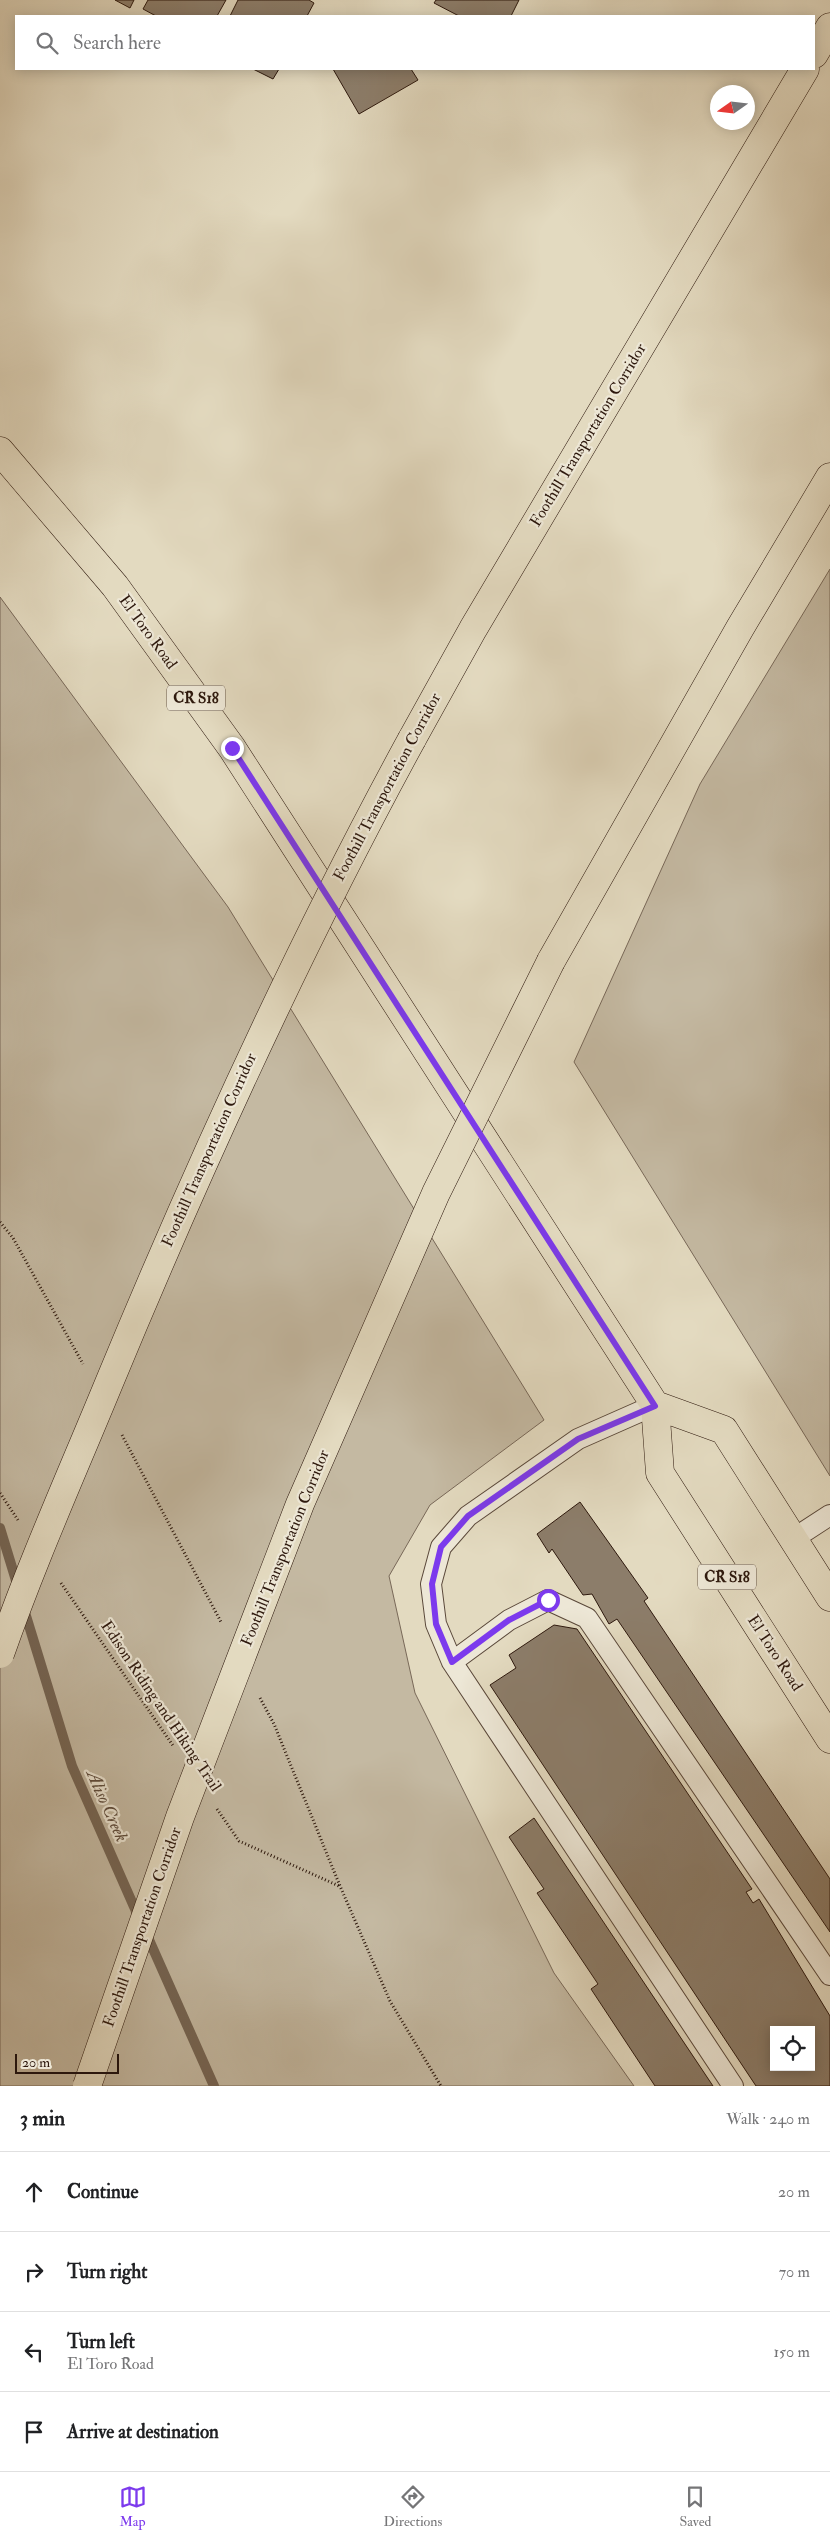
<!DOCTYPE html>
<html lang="en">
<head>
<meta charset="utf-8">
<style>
	:root { --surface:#fff; --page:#f2f2f2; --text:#202124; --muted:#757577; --line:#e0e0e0; --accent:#7c3aed }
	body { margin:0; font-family:"IM FELL Double Pica",serif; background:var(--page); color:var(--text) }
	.controls { position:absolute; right:15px; bottom:15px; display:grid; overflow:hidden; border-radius:0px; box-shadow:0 2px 12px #0003 }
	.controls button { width:45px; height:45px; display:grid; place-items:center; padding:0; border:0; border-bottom:1px solid var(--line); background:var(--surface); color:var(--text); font:25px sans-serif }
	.compass { position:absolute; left:710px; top:85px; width:45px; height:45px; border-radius:50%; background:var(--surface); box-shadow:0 2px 12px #0003; rotate:256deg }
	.scale { position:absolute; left:15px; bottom:12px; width:104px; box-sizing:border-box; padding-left:5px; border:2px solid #2d180d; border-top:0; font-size:14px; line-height:18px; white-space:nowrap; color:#2d180d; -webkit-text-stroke:4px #ede7d6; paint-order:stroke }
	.stop { position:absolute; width:15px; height:15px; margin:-11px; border:4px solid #7c3aed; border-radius:50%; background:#fff }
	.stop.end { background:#7c3aed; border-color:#fff; box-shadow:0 1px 5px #0008 }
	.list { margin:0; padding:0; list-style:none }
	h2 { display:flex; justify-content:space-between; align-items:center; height:65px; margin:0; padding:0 20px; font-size:21px }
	h2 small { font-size:16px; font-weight:400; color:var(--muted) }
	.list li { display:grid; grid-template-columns:32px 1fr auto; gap:15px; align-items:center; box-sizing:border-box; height:80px; padding:0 20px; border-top:1px solid var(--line) }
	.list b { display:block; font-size:19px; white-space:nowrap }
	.list p { margin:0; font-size:16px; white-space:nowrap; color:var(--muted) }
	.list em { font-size:16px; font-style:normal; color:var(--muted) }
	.icon { flex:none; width:28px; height:28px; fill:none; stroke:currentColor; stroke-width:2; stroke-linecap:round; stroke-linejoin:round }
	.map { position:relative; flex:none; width:830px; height:2086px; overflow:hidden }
	.search { position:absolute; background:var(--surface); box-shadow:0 2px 12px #0003; left:15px; right:15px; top:15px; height:55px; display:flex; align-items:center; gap:12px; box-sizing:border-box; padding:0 18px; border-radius:0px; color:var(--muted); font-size:19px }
	.sheet { height:385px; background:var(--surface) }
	nav { display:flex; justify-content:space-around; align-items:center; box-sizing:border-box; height:70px; border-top:1px solid var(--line); background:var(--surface); font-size:14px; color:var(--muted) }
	nav a { display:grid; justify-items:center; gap:2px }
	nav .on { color:var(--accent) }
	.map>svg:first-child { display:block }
	.green { fill:#c4b9a2; stroke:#786858 }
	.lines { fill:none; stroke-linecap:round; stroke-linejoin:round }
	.stream { stroke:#756554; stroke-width:10 }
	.building { fill:#8c7d6a; stroke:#2d180d; fill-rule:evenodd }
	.lane-casing { stroke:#5a483a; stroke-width:22 }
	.primary-casing { stroke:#2d180d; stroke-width:29 }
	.highway-casing { stroke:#2d180d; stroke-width:29 }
	.path { stroke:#2d180d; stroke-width:3; stroke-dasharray:1 2.5; stroke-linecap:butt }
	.lane { stroke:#ede7d6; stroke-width:20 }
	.primary { stroke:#e3dac0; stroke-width:28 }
	.highway { stroke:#e3dac0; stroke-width:28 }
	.highway-bridge-casing { stroke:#2d180d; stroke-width:29; stroke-linecap:butt }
	.highway-bridge { stroke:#e3dac0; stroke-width:28 }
	.route { stroke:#7c3aed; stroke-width:6 }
	.labels { text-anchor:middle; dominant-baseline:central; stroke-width:4.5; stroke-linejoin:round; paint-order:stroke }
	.shield { fill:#ede7d6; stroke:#675649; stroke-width:1 }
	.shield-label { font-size:15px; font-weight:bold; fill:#2d180d }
	.street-label { font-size:16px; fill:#2d180d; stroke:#ede7d6 }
	.water-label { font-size:18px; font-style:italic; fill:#5d4b3c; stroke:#ede7d6 }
</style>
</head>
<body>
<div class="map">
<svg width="830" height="2086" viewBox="0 0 830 2086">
	<rect width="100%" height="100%" fill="#e3dac0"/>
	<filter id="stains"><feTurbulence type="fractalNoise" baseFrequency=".004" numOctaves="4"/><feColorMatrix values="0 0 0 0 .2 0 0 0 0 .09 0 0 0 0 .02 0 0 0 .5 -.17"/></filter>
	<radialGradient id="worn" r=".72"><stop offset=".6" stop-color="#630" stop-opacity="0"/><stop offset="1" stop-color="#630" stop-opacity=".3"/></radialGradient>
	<path class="green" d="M830,569v907l-256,-414 126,-278z
		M0,597l228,310 316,513 -114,85 -41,71 26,117 139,280 80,113h-634z"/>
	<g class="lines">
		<path class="stream" d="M0,1528l18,59
			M23,1606l49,160 67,152
			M146,1933l68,153"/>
	</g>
	<path class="building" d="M115,0h19l-4,8z
		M148,0h78l-9,16h-61l-13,-7z
		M238,0h71l5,3 -7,13h-77z
		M436,0h83l-8,16h-52l-25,-13z
		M253,69h26l-6,10z
		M333,69h78l7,11 -59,34z
		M580,1502l68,96 -4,3 186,278v53l-213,-313 -8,5 -17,-30 -9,1 -31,-46 -3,4 -12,-19z
		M554,1625l23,4 175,260 -6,3 7,11 6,-4 71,117v70h-74l-266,-401 26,-17 -7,-13zM774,2030h37v37h-37z
		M534,1818l179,268h-58l-64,-97 7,-5 -61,-91 7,-4 -35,-52z"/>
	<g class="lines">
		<g class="lane-casing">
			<path id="lane" d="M655,1405l-77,34 -110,77 -27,31 -10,37 5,40 16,38 281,424
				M793,1539l37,-24
				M452,1662l57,-42 39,-20 39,18 243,357"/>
		</g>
		<g class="primary-casing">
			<path id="primary" d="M0,451l115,135 117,162 423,657 5,68 170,266
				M655,1405l69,25 106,167"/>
		</g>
		<g class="highway-casing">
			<path id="highway" d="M814,54l16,-27
				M412,739l61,-110 332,-560
				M551,961l189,-333 90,-151"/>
		</g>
		<path class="path" d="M0,1222l13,16 70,126
			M122,1435l99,187
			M0,1493l18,27
			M61,1583l113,164
			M260,1698l14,26 66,162 50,115 51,85
			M217,1809l22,32 100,45"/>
		<use href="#lane" class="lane"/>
		<use href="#primary" class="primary"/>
		<use href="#highway" class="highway"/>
		<g class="highway-bridge-casing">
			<path id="highway-bridge" d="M0,1654c32,-92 72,-181 109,-271 91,-220 189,-435 303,-644
				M87,2086l93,-269 120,-313 136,-311 115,-232"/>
		</g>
		<use href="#highway-bridge" class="highway-bridge"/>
	</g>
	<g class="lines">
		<path class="route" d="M232,748l423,658 -77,33 -110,77 -27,31 -9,37 4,40 16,38 57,-42 39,-20"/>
	</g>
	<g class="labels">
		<g class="shield">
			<rect x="167" y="685.5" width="58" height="25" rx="4"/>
			<rect x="698" y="1564.5" width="58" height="25" rx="4"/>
		</g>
		<g class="shield-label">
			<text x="196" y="698">CR S18</text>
			<text x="727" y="1577">CR S18</text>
		</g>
		<g class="street-label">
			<text transform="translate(588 435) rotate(-59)">Foothill Transportation Corridor</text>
			<text transform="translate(148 632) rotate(54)">El Toro Road</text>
			<text transform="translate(387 787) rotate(-62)">Foothill Transportation Corridor</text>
			<text transform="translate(209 1150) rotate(-66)">Foothill Transportation Corridor</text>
			<text transform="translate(285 1548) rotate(-68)">Foothill Transportation Corridor</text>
			<text transform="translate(775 1653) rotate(57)">El Toro Road</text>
			<text transform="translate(161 1706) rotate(56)">Edison Riding and Hiking Trail</text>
			<text transform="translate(142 1927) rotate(-71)">Foothill Transportation Corridor</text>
		</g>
		<g class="water-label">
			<text transform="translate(107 1806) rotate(66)">Aliso Creek</text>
		</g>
	</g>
	<rect width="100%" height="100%" filter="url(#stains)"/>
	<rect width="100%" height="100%" fill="url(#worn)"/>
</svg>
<div class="controls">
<button><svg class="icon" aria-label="locate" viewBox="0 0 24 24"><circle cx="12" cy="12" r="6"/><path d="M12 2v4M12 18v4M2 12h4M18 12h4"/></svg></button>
</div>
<svg class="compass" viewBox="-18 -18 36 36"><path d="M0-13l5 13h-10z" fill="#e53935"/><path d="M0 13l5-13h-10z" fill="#757577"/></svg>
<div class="scale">20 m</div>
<div class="stop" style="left:548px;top:1600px"></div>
<div class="stop end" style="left:232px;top:748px"></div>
<div class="search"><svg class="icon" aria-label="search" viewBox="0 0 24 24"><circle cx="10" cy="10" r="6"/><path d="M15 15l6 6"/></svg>Search here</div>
</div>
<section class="sheet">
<h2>3 min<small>Walk · 240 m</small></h2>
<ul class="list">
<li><svg class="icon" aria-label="ahead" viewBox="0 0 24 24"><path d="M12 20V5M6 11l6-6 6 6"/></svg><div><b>Continue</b></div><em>20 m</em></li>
<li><svg class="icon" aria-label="right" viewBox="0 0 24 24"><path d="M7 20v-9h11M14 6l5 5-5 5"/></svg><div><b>Turn right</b></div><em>70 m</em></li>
<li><svg class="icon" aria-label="left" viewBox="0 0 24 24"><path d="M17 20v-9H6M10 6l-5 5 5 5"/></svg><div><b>Turn left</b><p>El Toro Road</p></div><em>150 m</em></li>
<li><svg class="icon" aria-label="arrive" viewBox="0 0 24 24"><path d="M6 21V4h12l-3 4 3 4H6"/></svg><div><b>Arrive at destination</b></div></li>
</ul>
</section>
<nav>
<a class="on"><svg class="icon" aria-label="map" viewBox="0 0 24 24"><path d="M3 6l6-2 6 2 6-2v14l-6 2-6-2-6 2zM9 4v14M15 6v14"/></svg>Map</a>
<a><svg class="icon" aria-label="directions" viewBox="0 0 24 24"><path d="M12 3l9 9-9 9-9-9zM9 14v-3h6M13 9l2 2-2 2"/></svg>Directions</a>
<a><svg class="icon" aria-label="saved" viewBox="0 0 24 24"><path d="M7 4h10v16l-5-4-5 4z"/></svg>Saved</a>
</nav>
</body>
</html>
